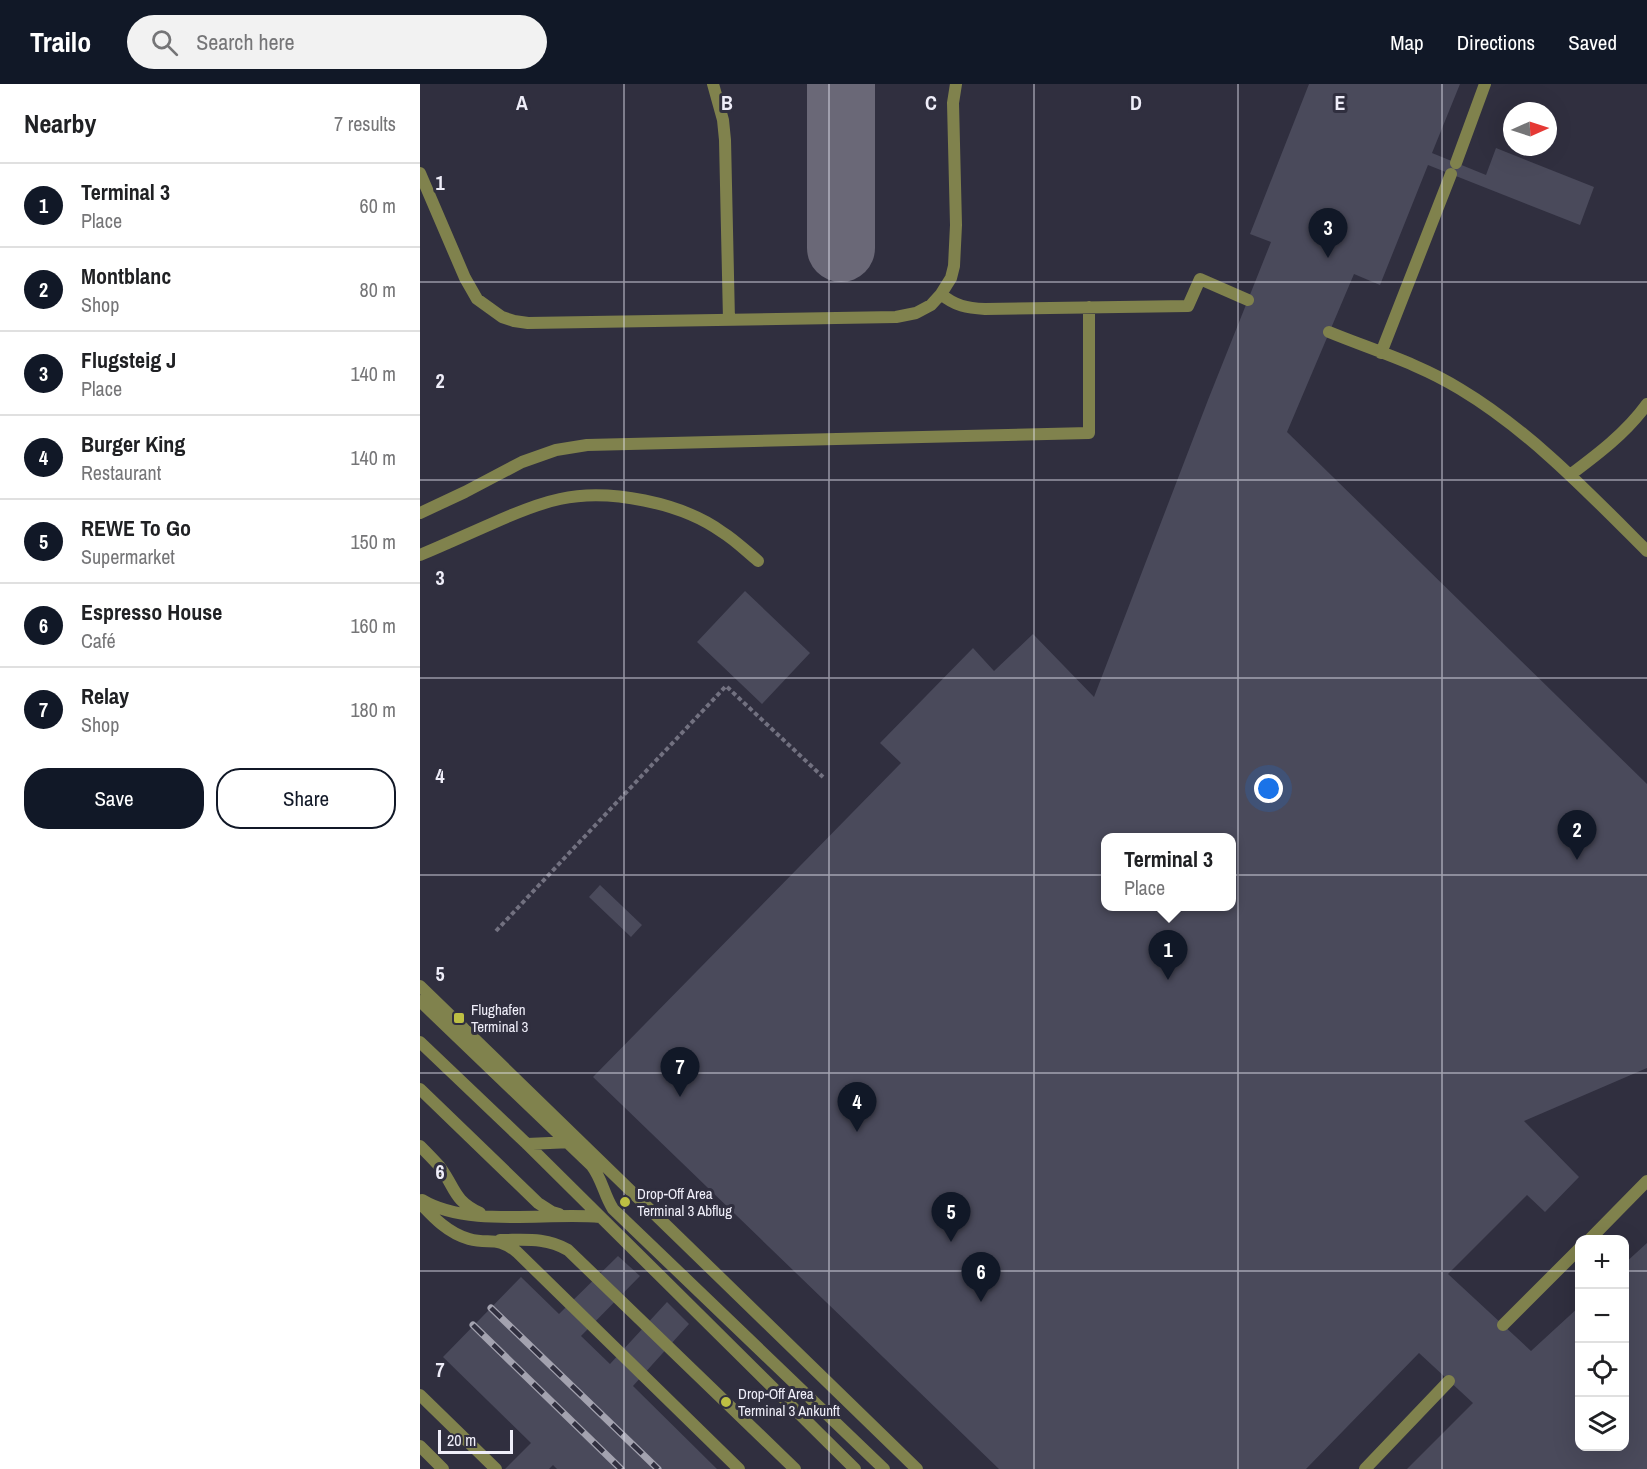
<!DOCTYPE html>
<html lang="en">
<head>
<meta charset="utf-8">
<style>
	:root { --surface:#fff; --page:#f2f2f2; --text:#202124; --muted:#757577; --line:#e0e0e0; --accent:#111827 }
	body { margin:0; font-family:"Archivo Narrow",sans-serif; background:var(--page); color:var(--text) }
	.controls { position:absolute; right:18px; bottom:18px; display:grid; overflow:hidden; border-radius:12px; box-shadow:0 6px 24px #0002 }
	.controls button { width:54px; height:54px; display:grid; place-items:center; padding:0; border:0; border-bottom:2px solid var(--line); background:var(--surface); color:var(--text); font:30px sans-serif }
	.compass { position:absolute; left:1083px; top:18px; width:54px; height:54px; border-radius:50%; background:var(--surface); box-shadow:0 6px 24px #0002; rotate:87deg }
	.scale { position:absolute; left:18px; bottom:15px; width:75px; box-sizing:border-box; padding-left:6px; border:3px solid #efeef9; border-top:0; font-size:16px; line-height:21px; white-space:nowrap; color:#efeef9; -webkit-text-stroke:4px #302f3f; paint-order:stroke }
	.you { position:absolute; left:849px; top:705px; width:21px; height:21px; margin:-15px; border:4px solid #fff; border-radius:50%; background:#1a73e8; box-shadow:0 0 0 9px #1a73e833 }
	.badge { display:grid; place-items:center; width:39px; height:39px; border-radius:50%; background:var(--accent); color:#fff; font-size:20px; font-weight:700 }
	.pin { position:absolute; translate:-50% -50px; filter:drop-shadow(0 2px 3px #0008) }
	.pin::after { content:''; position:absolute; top:32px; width:21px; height:18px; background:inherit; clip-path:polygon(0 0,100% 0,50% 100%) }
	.popup { position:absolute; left:681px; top:749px; width:135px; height:78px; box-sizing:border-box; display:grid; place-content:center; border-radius:12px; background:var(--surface); filter:drop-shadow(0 2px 4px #0005); font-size:20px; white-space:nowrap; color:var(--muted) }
	.popup b { font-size:22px; color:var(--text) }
	.popup::after { content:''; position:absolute; left:50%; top:100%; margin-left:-12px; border:12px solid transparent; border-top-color:var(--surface) }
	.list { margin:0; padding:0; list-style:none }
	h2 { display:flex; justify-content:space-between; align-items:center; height:78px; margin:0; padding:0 24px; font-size:26px }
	h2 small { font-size:20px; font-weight:400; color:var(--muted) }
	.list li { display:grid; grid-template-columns:39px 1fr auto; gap:18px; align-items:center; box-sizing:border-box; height:84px; padding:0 24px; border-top:2px solid var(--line) }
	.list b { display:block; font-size:22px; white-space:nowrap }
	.list p { margin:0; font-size:20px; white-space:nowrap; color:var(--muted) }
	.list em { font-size:20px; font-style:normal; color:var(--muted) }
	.actions { display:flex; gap:12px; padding:18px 24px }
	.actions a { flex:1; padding:14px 0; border:2px solid var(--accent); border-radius:24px; text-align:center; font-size:21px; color:var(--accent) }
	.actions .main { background:var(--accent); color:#fff }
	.icon { flex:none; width:33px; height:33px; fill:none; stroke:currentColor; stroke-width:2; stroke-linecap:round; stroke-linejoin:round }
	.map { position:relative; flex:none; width:1227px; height:1385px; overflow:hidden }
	header { display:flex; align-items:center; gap:36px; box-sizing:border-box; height:84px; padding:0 30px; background:var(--accent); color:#fff }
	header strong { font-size:28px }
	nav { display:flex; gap:33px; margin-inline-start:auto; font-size:21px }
	.search { width:420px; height:54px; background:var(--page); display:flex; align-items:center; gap:15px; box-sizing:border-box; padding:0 21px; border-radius:33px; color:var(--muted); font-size:22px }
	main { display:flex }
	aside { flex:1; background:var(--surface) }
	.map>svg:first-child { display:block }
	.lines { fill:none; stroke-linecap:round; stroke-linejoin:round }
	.taxiway { stroke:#6a6877; stroke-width:68 }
	.building { fill:#4a4a5b; fill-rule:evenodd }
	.path { stroke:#727180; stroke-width:4; stroke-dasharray:4.5 3; stroke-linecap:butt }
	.lane { stroke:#80824d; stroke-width:12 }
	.rail-casing { stroke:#a3a2af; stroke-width:7 }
	.rail { stroke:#302f3f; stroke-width:4.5; stroke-dasharray:14; stroke-linecap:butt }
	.grid { fill:none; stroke:#efeef9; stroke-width:1.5; stroke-opacity:0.55 }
	.poi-dot { fill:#bdbf43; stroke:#302f3f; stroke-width:2 }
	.labels { text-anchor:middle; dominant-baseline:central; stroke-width:6; stroke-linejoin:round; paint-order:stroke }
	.poi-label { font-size:15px; fill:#efeef9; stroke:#302f3f; text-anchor:start }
	.grid-label { font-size:20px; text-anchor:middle; font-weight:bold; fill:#efeef9; stroke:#302f3f; stroke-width:6; stroke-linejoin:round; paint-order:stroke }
</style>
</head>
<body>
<header>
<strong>Trailo</strong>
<div class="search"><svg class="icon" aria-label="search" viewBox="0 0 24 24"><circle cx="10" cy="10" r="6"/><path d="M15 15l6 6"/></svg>Search here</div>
<nav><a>Map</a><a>Directions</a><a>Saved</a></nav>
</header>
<main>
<aside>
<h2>Nearby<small>7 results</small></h2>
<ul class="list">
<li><span class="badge">1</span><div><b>Terminal 3</b><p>Place</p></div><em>60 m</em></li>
<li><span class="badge">2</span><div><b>Montblanc</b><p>Shop</p></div><em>80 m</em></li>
<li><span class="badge">3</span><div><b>Flugsteig J</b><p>Place</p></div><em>140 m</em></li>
<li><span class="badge">4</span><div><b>Burger King</b><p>Restaurant</p></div><em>140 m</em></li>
<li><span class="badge">5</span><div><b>REWE To Go</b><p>Supermarket</p></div><em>150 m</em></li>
<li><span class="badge">6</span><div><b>Espresso House</b><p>Café</p></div><em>160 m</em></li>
<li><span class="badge">7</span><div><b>Relay</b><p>Shop</p></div><em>180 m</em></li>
</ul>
<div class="actions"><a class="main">Save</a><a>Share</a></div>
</aside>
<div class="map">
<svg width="1227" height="1385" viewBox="0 0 1227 1385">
	<rect width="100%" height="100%" fill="#302f3f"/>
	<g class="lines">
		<path class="taxiway" d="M421,0v164"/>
	</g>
	<path class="building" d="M889,0h151l-28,69 54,22 10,-27 98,39 -14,38 -152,-60 -48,120 -26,-11 -67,158 360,352v284l-123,53 55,56 -34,35 -18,-17 -79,79 83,77 49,-45v140h44v-182l23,-21v226h-240l66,-66 -54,-50 -113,116h-307l-406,-392 308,-314 -21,-20 93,-95 21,23 39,-37 61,63 114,-297 63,-158 -21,-8zM685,753h126v69h-126z
		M325,507l65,62 -48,51 -65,-62z
		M180,801l42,40 -11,12 -42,-40z
		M198,1172l22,20 -59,60 29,28 57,-62 22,22 -56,62 84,83h-160l-4,-4 -4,4h-44l26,-26 -88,-86 78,-80 38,37z"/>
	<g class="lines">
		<path class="path" d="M76,847l230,-245 97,91"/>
		<path class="lane" d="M293,0l10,36 2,20 4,180
			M1036,79l29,-79
			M0,89l45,105 12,21 25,18 12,4 14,2 368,-6 20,-4 15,-8 10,-11 10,-16 3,-12 2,-41 -3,-122 3,-19
			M521,210c14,12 26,14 44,15l203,-3 12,-27 48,21
			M909,248c44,18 91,32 131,57 70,42 129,104 187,162
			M961,269l70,-179
			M1150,391c28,-21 56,-42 77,-71
			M0,429l45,-21 57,-30 34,-12 31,-5 502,-12v-126
			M0,471c24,-10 48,-21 71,-31 22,-10 45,-20 69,-25 49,-11 122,4 162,33 13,8 24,19 36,29
			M0,902l497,483
			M0,917l172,165c10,13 12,29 21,43l271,260
			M0,958l107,102 328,325
			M0,1005l118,114 14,9 7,2
			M107,1060l45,-2
			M0,1062c7,7 14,14 20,21 16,22 13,33 40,46
			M2,1116c46,28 125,12 178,17
			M0,1119c14,15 28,30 49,36 21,6 27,-4 48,13l222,217
			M80,1156c25,0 46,-3 68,10l227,219
			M1169,1156l58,-59
			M1083,1241l77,-77
			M0,1311l76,74
			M0,1362l23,23
			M945,1385l84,-88"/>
		<g class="rail-casing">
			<path id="rail" d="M71,1224l167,161
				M53,1241l148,144"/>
		</g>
		<use href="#rail" class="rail"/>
	</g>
	<path class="grid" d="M204,0v1385M409,0v1385M614,0v1385M818,0v1385M1022,0v1385M0,198h1227M0,396h1227M0,594h1227M0,791h1227M0,989h1227M0,1187h1160M1204,1187h23"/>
	<g class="poi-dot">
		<rect x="33" y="928" width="12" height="12" rx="3"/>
		<circle cx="205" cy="1118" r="6"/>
		<circle cx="306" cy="1318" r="6"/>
	</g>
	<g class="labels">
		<g class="poi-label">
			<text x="51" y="925">Flughafen<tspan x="51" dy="17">Terminal 3</tspan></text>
			<text x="217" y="1109">Drop-Off Area<tspan x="217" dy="17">Terminal 3 Abflug</tspan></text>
			<text x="318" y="1309">Drop-Off Area<tspan x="318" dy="17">Terminal 3 Ankunft</tspan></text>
		</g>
	</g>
	<g class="grid-label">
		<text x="102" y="26">A</text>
		<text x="307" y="26">B</text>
		<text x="511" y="26">C</text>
		<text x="716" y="26">D</text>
		<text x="920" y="26">E</text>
		<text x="20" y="106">1</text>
		<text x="20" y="304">2</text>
		<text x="20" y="501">3</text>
		<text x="20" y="699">4</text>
		<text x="20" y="897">5</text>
		<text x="20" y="1095">6</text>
		<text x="20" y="1293">7</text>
	</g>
</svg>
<div class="controls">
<button>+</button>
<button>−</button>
<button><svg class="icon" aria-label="locate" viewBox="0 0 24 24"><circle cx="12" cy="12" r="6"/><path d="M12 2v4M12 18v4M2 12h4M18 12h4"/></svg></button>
<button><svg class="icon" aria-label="layers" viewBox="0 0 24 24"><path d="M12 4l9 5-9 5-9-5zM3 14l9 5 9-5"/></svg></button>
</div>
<svg class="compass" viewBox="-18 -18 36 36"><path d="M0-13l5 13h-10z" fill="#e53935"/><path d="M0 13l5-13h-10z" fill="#757577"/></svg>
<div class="scale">20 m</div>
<div class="you"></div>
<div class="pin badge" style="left:748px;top:896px">1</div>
<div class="popup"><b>Terminal 3</b>Place</div>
<div class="pin badge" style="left:1157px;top:776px">2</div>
<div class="pin badge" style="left:908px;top:174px">3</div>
<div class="pin badge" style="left:437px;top:1048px">4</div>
<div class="pin badge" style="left:531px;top:1158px">5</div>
<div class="pin badge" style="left:561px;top:1218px">6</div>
<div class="pin badge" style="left:260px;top:1013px">7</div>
</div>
</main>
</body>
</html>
